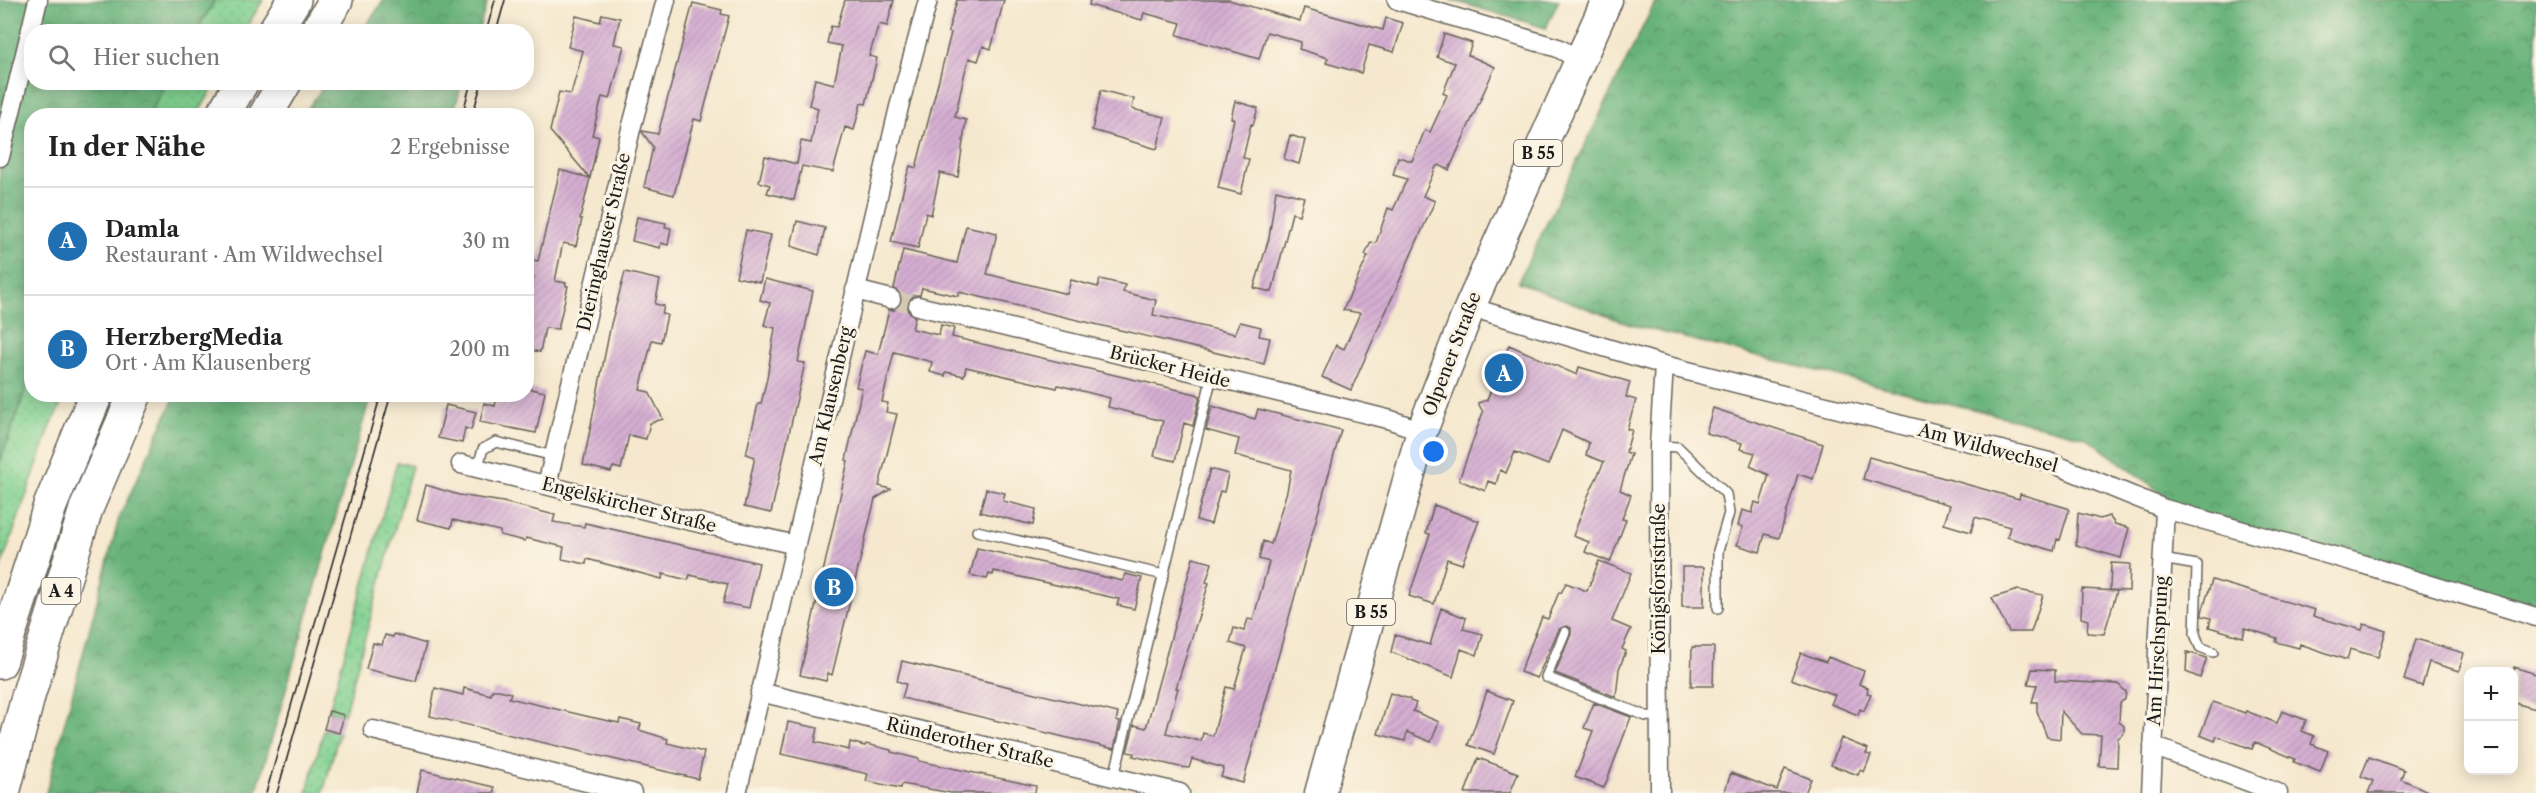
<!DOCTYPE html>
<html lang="de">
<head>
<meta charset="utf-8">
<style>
	:root { --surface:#fff; --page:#f6f6f6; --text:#222; --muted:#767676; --line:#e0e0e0; --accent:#1f6fb2 }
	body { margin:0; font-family:"Libre Caslon Text",serif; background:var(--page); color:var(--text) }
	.controls { position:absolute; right:18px; bottom:18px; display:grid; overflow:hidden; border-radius:12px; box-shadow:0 3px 15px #0003 }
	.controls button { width:54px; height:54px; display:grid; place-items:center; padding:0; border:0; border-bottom:2px solid var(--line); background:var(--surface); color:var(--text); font:30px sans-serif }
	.you { position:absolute; left:1434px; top:452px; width:21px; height:21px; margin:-15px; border:4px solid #fff; border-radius:50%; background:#1a73e8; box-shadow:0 0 0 9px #1a73e833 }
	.badge { display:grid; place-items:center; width:39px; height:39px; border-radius:50%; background:var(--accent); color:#fff; font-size:20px; font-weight:700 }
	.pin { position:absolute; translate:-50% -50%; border:3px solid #fff; box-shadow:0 2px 6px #0006 }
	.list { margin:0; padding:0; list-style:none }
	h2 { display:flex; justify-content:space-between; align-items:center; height:78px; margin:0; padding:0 24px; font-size:26px }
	h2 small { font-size:20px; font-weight:400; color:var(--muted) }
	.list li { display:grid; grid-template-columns:39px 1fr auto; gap:18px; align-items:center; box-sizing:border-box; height:108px; padding:0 24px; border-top:2px solid var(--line) }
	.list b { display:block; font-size:22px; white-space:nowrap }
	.list p { margin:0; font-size:20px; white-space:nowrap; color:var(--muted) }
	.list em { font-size:20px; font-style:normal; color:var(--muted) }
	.icon { flex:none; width:33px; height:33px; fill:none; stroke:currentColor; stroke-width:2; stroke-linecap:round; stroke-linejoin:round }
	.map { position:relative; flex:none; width:2536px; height:793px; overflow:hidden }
	.search { position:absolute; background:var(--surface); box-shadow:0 3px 15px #0003; left:24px; top:24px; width:510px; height:66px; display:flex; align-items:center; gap:15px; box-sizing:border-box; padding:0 21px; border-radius:24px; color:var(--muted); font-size:22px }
	.panel { position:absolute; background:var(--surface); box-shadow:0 3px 15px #0003; left:24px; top:108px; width:510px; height:294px; border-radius:24px }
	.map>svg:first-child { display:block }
	.grass { fill:url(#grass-dots); stroke:#4e7656; stroke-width:1.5 }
	.forest { fill:url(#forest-crowns); stroke:#42674b; stroke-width:1.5 }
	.building { fill:url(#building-hatch) }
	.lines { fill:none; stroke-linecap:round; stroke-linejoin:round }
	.street-tunnel { stroke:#d4c9b3; stroke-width:18; stroke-dasharray:18 9; stroke-linecap:butt }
	.lane-casing { stroke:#68635a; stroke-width:12 }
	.street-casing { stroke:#68635a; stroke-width:21 }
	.primary-casing { stroke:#68635a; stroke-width:33 }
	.highway-casing { stroke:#68635a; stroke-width:36 }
	.lane { stroke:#fff; stroke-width:9 }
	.street { stroke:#fff; stroke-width:18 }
	.primary { stroke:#fff; stroke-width:30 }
	.highway { stroke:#fff; stroke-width:33 }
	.tram { stroke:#1c1c1c; stroke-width:1.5 }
	.labels { text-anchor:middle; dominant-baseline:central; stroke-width:6; stroke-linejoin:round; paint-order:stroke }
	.shield { fill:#fcf5e5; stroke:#5f5d58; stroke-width:1.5 }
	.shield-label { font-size:16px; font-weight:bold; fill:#1c1c1c }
	.street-label { font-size:18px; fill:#1c1c1c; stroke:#fcf5e5 }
</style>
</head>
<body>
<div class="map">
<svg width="2536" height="793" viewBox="0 0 2536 793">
	<defs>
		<pattern id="grass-dots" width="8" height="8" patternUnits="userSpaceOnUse" patternTransform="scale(1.5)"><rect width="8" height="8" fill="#80d090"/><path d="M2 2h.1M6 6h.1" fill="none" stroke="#6eb27c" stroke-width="1.8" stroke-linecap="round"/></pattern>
		<pattern id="forest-crowns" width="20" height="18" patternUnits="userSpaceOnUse" patternTransform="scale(1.5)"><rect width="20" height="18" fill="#68b27a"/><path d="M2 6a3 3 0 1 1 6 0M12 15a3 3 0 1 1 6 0" fill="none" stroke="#559063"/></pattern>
		<pattern id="building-hatch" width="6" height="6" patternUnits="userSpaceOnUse" patternTransform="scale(1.5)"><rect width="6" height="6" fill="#d5aed2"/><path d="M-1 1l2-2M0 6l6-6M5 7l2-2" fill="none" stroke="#b695b4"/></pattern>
	</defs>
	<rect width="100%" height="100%" fill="#fcf5e5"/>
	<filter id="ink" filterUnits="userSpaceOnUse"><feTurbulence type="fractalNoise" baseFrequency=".0167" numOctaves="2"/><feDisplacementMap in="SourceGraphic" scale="12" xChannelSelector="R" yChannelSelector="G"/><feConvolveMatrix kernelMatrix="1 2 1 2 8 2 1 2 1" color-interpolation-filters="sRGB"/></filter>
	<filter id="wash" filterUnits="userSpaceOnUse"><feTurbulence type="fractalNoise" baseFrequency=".008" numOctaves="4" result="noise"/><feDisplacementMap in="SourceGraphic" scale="24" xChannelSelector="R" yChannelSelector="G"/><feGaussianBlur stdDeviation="1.35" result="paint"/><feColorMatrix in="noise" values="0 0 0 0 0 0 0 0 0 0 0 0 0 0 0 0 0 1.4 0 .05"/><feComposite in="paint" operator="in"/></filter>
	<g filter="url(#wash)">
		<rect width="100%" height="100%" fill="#f5e8ce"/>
		<path class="grass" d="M215,0h48l-19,31 -48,1z
			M166,83h50l-19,32 -48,1z
			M31,374l1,20 33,1 -15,33 -50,142v-108z
			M397,462l15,4 -68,249 -15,-4z
			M324,729l15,4 -16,60h-16z"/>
		<path class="forest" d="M0,0h215l-19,31 -164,1v50l134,1 -17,32 -117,1 -1,258 -31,88z
			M384,0h104l-10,31h-116z
			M1451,0h108l-13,28z
			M1656,0h880v617l-351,-107 -100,-73 -457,-113 -110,-42z
			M326,83v-1l136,1 -9,32h-150z
			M176,394l195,1 -115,398h-210l73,-275z"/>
		<g id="blocks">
			<path class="building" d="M845,0h49l-7,26 -8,-2 -10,32 8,2 -11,46 -5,-1 -7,27 -9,-3 -12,45 -31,-6 -8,34 -27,-7 3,-8 -11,-3 6,-26 32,8 4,-23 10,2 7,-35 -9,-3 6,-26 19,5 8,-38 -15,-3 4,-17 6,1z
				M957,0h47l-13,49 -8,-3 -5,15 -9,-3 -5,18 -9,41 11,3 -8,57 -18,-4 -9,42 -5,-2 -8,35 -27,-6 15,-64 4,-12 6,2 35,-135 -3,-1z
				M1090,0h139l71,21 4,-13 79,22 3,-12 17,5 -9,29 -25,-7 -8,28 -35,-10 2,-5 -29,-9 2,-7 -34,-10 -8,27 -82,-24 4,-12 -37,-10 -2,7 -53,-15z
				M693,3l29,7 -1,4 8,2 -28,105 -7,-2 -20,76 -30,-8 9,-40 -11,-15v-1l16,3z
				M602,14l18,4 -6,26 10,2 -14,53 -8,-2 -10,38 7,2 -9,41 -40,-47 9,-39 12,2 12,-43 -15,-4 8,-31 24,6z
				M1444,34l28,9 -4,12 27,12 -46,103 -10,-5 -3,2 -13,29 12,5 -84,189 -29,-13 14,-32 8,4 16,-36 -17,-3 25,-54 -3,-1 6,-13 5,1 12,-35 5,2 14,-31 -14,-4 5,-18 14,4 13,-31 5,2 17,-37 -4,-2 12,-30 -18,-6z
				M1101,90l33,9 -2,10 33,8 -8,32 -65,-19z
				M1235,101l23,7 -5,17 -2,-1 -8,34 6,1 -8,35 -23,-6 16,-69 -3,-1z
				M1290,135l15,5 -6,24 -15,-5z
				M560,170l30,8 -10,41h2l-6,27 -12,-3 -2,4 -7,34 11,2v3h2l-10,43 -13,-1 -5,24 -14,-3v-38l8,-34 -8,-1v-17l12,2z
				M1276,190l28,7 -5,18 -7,-2 -20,79 -18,-4 15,-50z
				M637,217l29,6 -1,4 6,1 -3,17 -7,-2 -1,5 -28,-7z
				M797,221l28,7 -6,27 -28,-9z
				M966,226l31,7 -10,41 80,20 4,-14 27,7 2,-8 25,6 -2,7 33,8 -3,15 82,19 5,-12 21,5 -2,9 11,2 -6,26 -305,-72 -1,4 -36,-8 -2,7h-6l-7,8v7l8,7 -3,12 27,6 2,-10 13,3 -2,9 244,57 4,2 -7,30 -9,-3 -9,38 -21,-5 9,-35 -55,-14 2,-9 -52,-13 -1,3 -91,-21 -2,9 -18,-4 -1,4 -15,-4 2,-10 -38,-10 -12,50 6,1 -2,9 11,2 -18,72 12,3 -16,10 -43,176 -4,-2 -2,8 -26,-6 48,-214 -2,-1 16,-72 -6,-1 9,-36 13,3 11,-44h6l7,-8v-7l-8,-7 9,-38 54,13z
				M746,230l25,5 -11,47 -24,-5z
				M625,272l35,8 -5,24 9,2 -2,8 5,1 -6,27 -9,-2 -12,50 9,2 14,27 -13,4 -4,16 -17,-4 -8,34 -8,-2 -2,5 -28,-7 28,-141z
				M765,279l48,12 -15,71 7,1 -34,150 -27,-6 11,-50 -9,-3 12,-50h3l6,-26 8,-50 -11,-3 6,-22 -10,-3z
				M1509,345l68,30 2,-8 51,15 -4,15 10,3 -9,29 5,1 -6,22 5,2 -11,36 11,5 -9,24 4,1 -16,42 -25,-10 4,-10 -16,-6 15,-40 16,-34 -18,-7 3,-12 -27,-13 -14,35 -33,-13 -9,21 -6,-3 -4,14 -8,-3 -3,10 -26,-11 24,-68 -5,-9 9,-3z
				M526,388l19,4 -9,41 -56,-11 4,-19 11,3 3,-12h28z
				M446,405l30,7 -5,18 -6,-2 -3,15 -24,-5z
				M1212,406l43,13 3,-10 83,21 -98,353 -22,-6 3,-9 -32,-9 -3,9 -9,-1 -47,-11 1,-3 -7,-1 7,-27 12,3 47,-170 19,5 -6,19 3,1 -33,105h2l-12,45 35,8 2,-8 10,3 13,-49 8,2 12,-41 -16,-5 4,-15 10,3 4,-12 5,1 16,-58 -10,-3 4,-18 8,3 16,-53 4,-21 -56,-15 4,-16 -33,-9z
				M1713,408l110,36 -10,35 -15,-5 -19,64 -14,-4 -5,18 -23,-7 6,-18 -5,-1 4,-16 10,3 3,-11 5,2 9,-29 -19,-9 5,-13 -15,-4 2,-6 -36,-10z
				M1869,457l150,42 1,-5 47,14 2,2 -9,30 -3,-1 -3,12 -47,-14 3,-10 -35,-10 -4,15 -27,-8 6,-19 -87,-26z
				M1210,469l18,5 -4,18 -4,-1 -9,33 -15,-4z
				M426,485l33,10 44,7 52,13 -2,7 31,5 1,-4 174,40 -10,45 -26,-5 5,-19 -38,-9 -2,5 -25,-6 -1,5 -75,-20 -1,5 -24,-5 2,-12 -38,-9 -1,3 -25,-6v-4l-47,-11 -2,8 -34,-8z
				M986,489l19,4 -2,8 33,8 -3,16 -53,-13z
				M1434,505l45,16 -17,43 -15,-5 -13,45 -25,-8 21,-62 -4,-1z
				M2078,513l22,6 9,-3 6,8 14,4 -8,30 -45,-13z
				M977,548l146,33 2,-7 17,4 -8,31 -17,-4 2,-6 -125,-28 -1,4 -4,-1 -2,5 -17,-4z
				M1599,561l32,12 -19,48 19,8 -9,20 4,2 -7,18 -3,28 -61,-24 16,-39v-6l-4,-2 -8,3 -22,49 -17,-6 22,-55 6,2 11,-27 2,1 5,-10 21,8z
				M2111,563l19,1 -1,27 -19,-1z
				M1682,567h22v40h-22z
				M2212,580l103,30 -2,6 49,14 2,-6 22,7 -8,26 -28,-8 -3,11 -47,-16 -1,4 -23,-6 1,-4 -32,-10 -2,9 -34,-10 2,-9 -9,-2v-4z
				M2082,589l35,2 -13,43 -17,-1 1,-13 -7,-2z
				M2018,590l25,5 -12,37h-22l-17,-34z
				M1441,608l25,10 -3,11 20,5 -6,21 -16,-6 -8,28 -62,-25 4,-17 35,10z
				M394,634l32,10 -10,37 -50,-12 7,-26 9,2 3,-10 8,2z
				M2416,639l48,14 -5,18 -30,-9 -7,24 -18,-6z
				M1692,647h22l-1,39h-22z
				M2187,652l20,6 -7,20 -14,-6z
				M1801,653l25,9 2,-5 36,14 -5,13 9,4 -1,5 4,1 -7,17 -4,-2 -2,6 -27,-11 4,-9 -44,-16z
				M902,661l216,52 -2,8 4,1 -6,27 -212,-51 4,-14 -9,-3z
				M2514,667l22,7v35l-22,-6z
				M2032,669l23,1v11l63,3 8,8 -1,7 -5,4 -1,19 5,4v7l-6,5 -1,29 -18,-1 2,-31 -19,-1 -21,-23 -1,28 -13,-2 -10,-26v-9h-5l5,-17 -9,-1z
				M435,688l28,7 1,-7 27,7 1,-5h7l12,3 -2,5 81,19 29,6 1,-4 21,5 -2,6 29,9 -1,4 37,9 -6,27 -268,-63z
				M1487,691l26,10 -19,53 -26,-9z
				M1390,693l20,6v2l6,2 -3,8 26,11 -8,20 -24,-10 -2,9 -27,-7z
				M2213,702l32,11 1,-2 31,12 5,-12 24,9 -4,11 12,5 -3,8 17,7 -8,21 -26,-10 1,-3 -40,-17 -3,7 -35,-13 -2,5 -15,-6z
				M1594,703l37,14 -27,71 -29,-11 18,-46 -9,-3z
				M329,711l15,4 -5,18 -15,-4z
				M788,722l30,6 -3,14 34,8 1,-8 15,4 1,-2 25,6v2l28,7v2l117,25 -1,7h-84l-49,-9 -1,4 -35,-7 2,-7 -87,-20z
				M1841,738l27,11 -2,5 5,1 -7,17 -4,-2 -2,5 -27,-10z
				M2369,757l35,13 -3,9 31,14h-64l5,-12 -12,-5z
				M1478,758l40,15 -8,20h-45z
				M1785,769l26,10 -6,14h-81l7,-20 46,17z
				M422,770l72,17v6h-77z"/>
		</g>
	</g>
	<g filter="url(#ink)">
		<use href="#blocks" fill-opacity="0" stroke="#68635a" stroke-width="1.5"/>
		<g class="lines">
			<path class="street-tunnel" d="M891,299l27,7"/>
			<g class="lane-casing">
				<path id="lane" d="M1659,446l19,1 48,47 3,19 -11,38v57
					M477,469l6,-20 13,-7 58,14
					M977,531l187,44
					M2162,559l35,6 -2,69 5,13 13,5
					M1565,632l-19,45 100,39 14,1
					M1114,777l98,-401"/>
			</g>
			<g class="street-casing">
				<path id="street" d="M1397,0l161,48 22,12
					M0,157l38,-157
					M855,290l36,9
					M918,306l405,97 68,17 31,11
					M1470,307l194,58 385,97 116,47 197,55 174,53
					M461,464l208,52 127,29
					M547,485l84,-356 35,-129
					M760,692l420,101
					M373,730l259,63
					M2153,746l125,47
					M737,793l162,-686 29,-107
					M1660,793l-1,-347 5,-81
					M2151,793l14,-284"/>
			</g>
			<g class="primary-casing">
				<path id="primary" d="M1320,793l102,-362 48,-124 137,-307"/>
			</g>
			<g class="highway-casing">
				<path id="highway" d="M274,32l20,-32
					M317,32l19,-32
					M222,116l20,-34
					M265,116l20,-34
					M0,662l50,-156 46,-112
					M3,793l26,-100 57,-184 49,-115"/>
			</g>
			<use href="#lane" class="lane"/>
			<use href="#street" class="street"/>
			<use href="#primary" class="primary"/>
			<use href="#highway" class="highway"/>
			<path class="tram" d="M486,32l9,-32
				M496,32l9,-32
				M462,116l9,-34
				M472,116l10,-34
				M266,793l115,-399
				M277,793l114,-399"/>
		</g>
	</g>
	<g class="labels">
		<g class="shield">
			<rect x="1514" y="140" width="48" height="26" rx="4.5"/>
			<rect x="41.5" y="578" width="39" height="26" rx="4.5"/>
			<rect x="1347" y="599" width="48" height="26" rx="4.5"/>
		</g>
		<g class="shield-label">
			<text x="1538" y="153">B 55</text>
			<text x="61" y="591">A 4</text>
			<text x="1371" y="612">B 55</text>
		</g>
		<g class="street-label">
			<text transform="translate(604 242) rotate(-77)">Dieringhauser Straße</text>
			<text transform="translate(1452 354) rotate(-69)">Olpener Straße</text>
			<text transform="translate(1170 367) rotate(14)">Brücker Heide</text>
			<text transform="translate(831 396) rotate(-77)">Am Klausenberg</text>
			<text transform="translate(1988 448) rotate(15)">Am Wildwechsel</text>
			<text transform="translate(629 505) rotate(14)">Engelskircher Straße</text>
			<text transform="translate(1659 579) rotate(-90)">Königsforststraße</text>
			<text transform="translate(2158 651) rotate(-87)">Am Hirschsprung</text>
			<text transform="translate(970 743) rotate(13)">Ründerother Straße</text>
		</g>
	</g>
</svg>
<div class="controls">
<button>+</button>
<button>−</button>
</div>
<div class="you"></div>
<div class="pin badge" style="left:1504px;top:373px">A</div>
<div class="pin badge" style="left:834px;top:587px">B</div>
<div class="search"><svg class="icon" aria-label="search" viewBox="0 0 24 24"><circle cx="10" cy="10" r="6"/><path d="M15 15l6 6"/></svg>Hier suchen</div>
<section class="panel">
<h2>In der Nähe<small>2 Ergebnisse</small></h2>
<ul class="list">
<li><span class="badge">A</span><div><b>Damla</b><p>Restaurant · Am Wildwechsel</p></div><em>30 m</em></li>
<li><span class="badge">B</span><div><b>HerzbergMedia</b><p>Ort · Am Klausenberg</p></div><em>200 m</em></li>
</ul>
</section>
</div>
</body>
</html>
